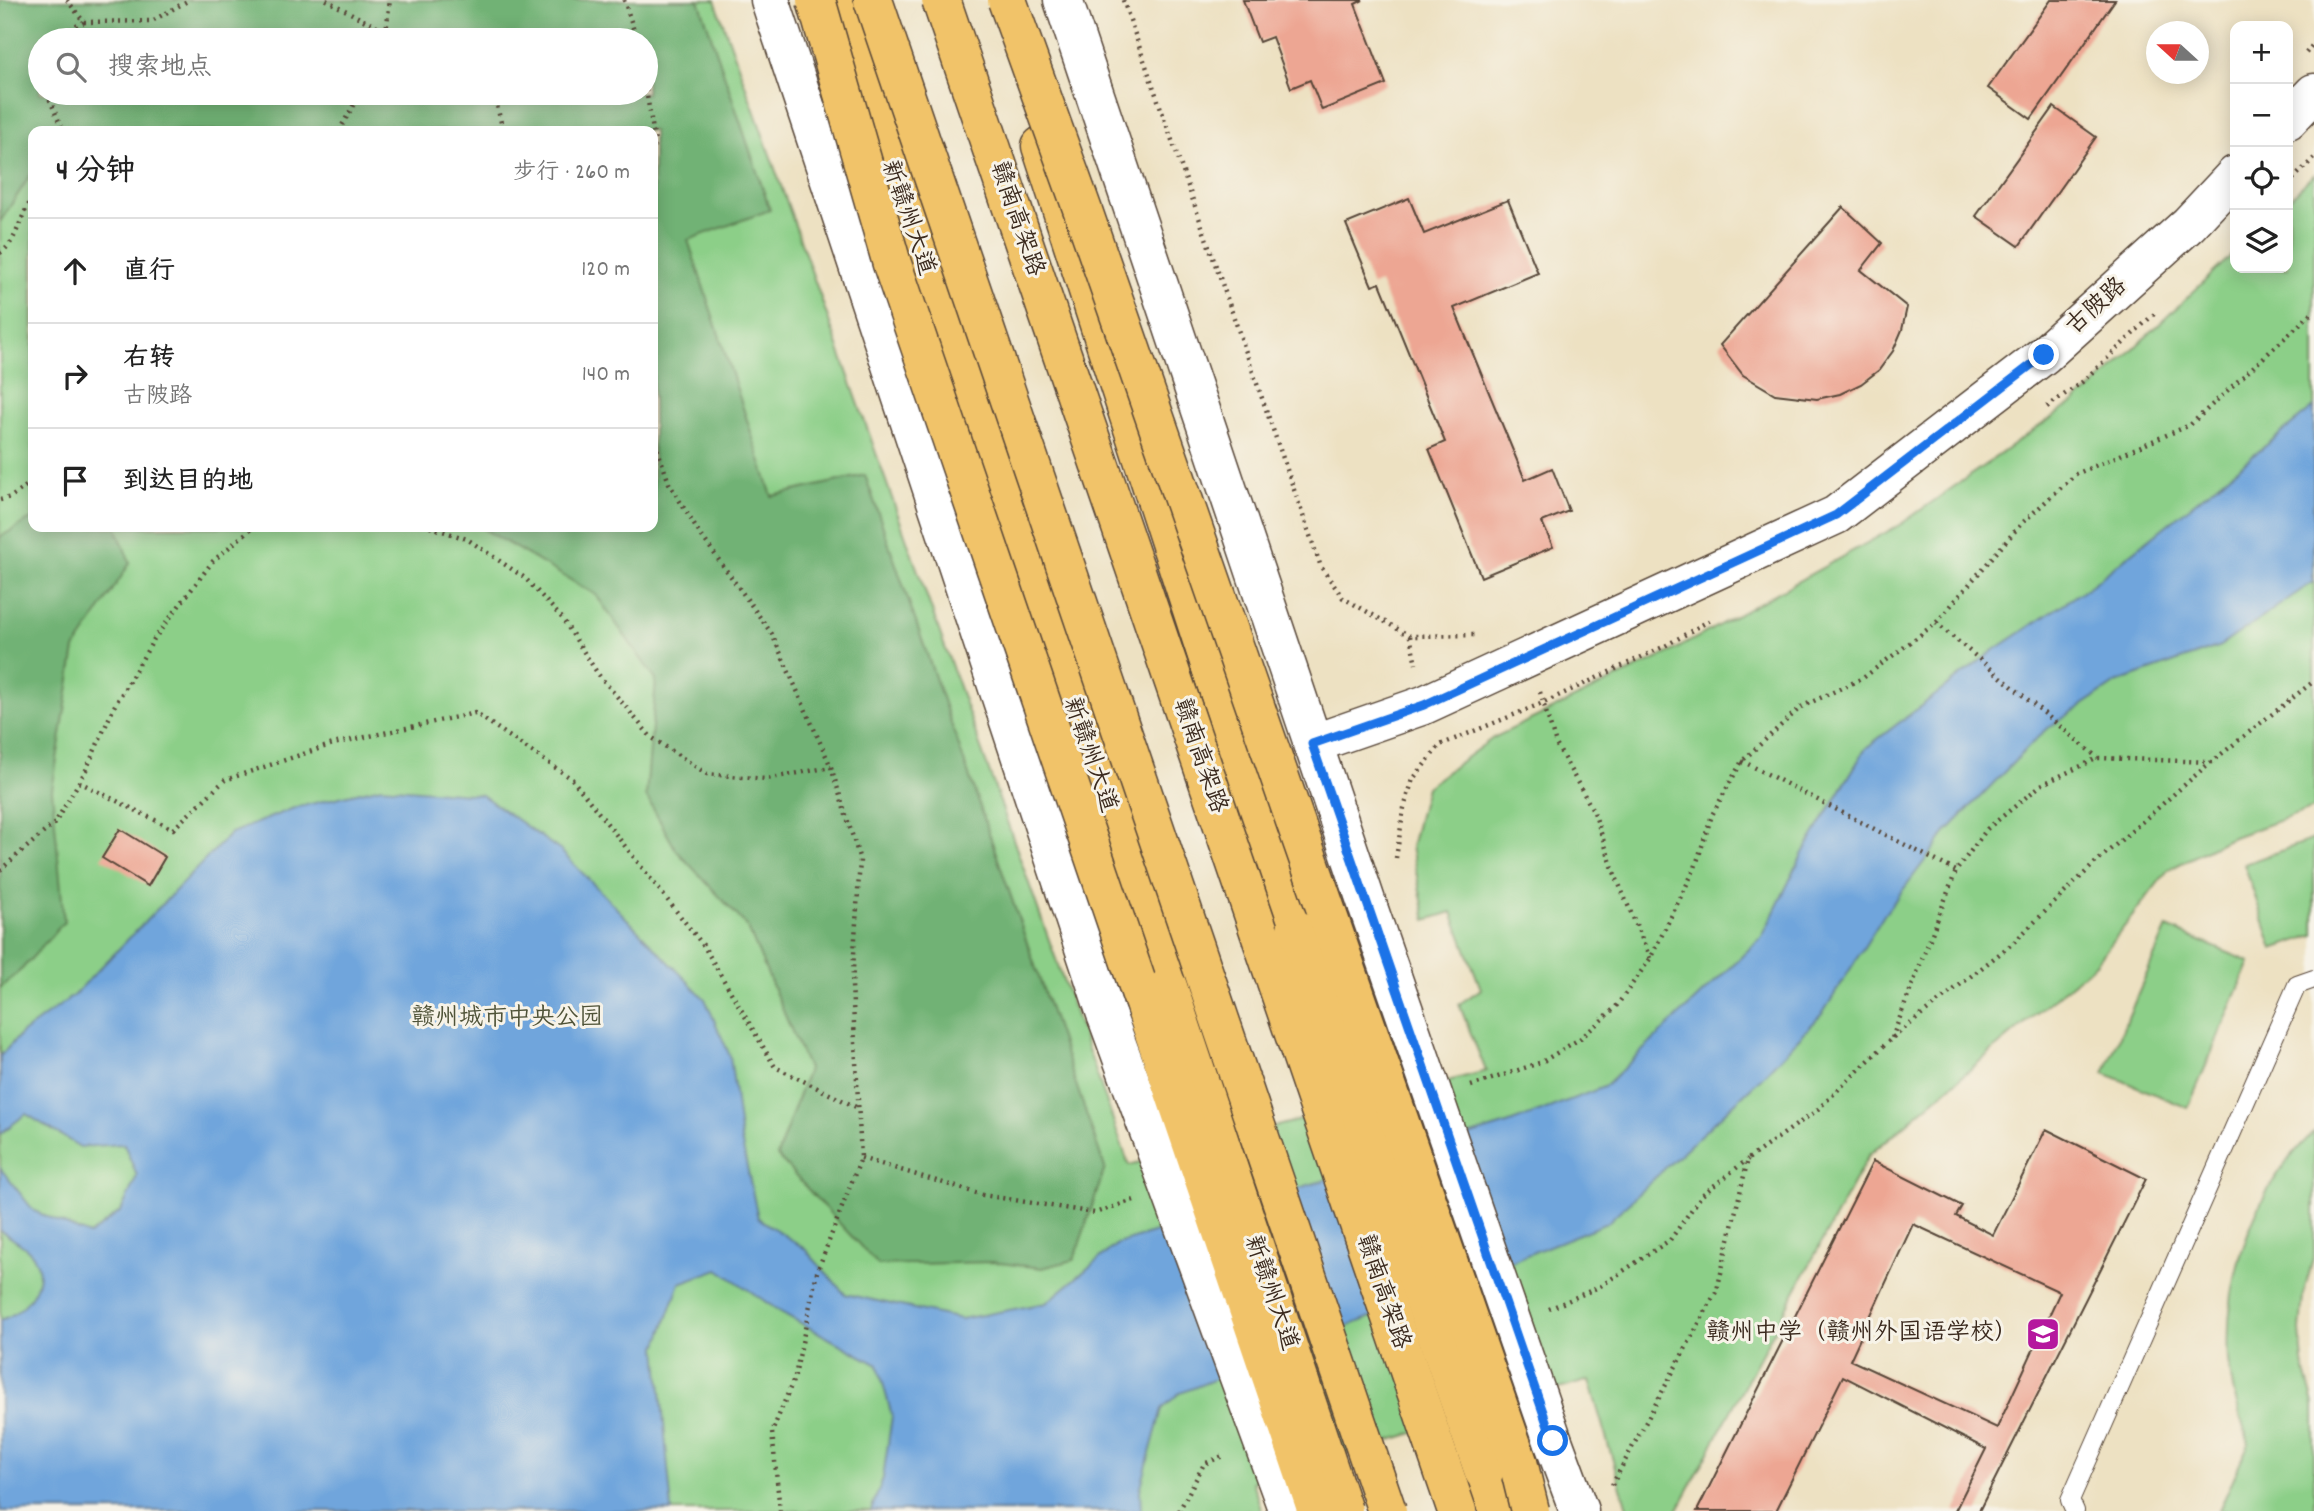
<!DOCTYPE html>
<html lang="zh">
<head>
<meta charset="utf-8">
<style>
	:root { --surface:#fff; --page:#f6f6f6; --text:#222; --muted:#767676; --line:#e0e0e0 }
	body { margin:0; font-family:Dekko,"LXGW WenKai TC",sans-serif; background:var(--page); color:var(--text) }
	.controls { position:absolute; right:21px; top:21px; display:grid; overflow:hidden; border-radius:14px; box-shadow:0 4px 18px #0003 }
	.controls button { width:63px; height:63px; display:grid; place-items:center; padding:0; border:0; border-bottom:2px solid var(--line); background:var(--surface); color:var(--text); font:35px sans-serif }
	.compass { position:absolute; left:2146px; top:21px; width:63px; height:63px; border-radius:50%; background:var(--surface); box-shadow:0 4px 18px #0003; rotate:291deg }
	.stop { position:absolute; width:21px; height:21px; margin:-16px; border:5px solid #1a73e8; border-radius:50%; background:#fff }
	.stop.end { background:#1a73e8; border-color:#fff; box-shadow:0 2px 7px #0008 }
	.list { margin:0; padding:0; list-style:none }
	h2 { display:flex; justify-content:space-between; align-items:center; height:91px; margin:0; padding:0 28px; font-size:30px }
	h2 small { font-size:23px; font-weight:400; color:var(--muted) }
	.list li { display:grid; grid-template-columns:46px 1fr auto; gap:21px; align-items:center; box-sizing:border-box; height:105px; padding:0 28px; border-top:2px solid var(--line) }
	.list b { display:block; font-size:26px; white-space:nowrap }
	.list p { margin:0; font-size:23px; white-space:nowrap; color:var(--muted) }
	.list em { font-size:23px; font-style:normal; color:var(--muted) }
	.icon { flex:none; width:38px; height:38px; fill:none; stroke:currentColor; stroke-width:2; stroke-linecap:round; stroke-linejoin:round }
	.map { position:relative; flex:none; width:2314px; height:1511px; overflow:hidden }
	.search { position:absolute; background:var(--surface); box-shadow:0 4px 18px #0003; left:28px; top:28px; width:630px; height:77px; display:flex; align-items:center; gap:18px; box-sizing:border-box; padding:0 24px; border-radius:38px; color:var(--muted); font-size:26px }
	.panel { position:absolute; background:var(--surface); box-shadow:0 4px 18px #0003; left:28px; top:126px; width:630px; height:406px; border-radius:14px }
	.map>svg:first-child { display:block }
	.green { fill:#8ccf88; stroke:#647c53; stroke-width:2; fill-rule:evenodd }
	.forest { fill:#71b274; stroke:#566e49; stroke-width:2; fill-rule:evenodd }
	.water { fill:#6fa5dc; stroke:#55687d; stroke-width:2 }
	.building { fill:#eda693; fill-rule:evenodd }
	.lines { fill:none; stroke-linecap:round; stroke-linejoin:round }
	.service-casing { stroke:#564537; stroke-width:20 }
	.tertiary-casing { stroke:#564537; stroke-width:41 }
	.primary-casing { stroke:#564537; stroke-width:41 }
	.path { stroke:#564537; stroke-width:4.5; stroke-dasharray:2 5; stroke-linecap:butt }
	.service { stroke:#fff; stroke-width:18 }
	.tertiary { stroke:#fff; stroke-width:38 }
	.primary { stroke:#f1c369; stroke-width:38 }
	.tertiary-bridge-casing { stroke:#564537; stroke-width:41; stroke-linecap:butt }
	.primary-bridge-casing { stroke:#564537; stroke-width:41; stroke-linecap:butt }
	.trunk-bridge-casing { stroke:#564537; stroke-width:41; stroke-linecap:butt }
	.tertiary-bridge { stroke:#fff; stroke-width:38 }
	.primary-bridge { stroke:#f1c369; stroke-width:38 }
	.trunk-bridge { stroke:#f1c369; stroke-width:38 }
	.route { stroke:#1a73e8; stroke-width:9 }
	.labels { text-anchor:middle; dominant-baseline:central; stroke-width:6; stroke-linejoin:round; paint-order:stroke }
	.street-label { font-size:24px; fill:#3b2a1e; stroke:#f7f3e8 }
	.park-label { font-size:24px; fill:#4f5338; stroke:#f7f3e8 }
	.poi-label { font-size:24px; fill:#3b2a1e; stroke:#f7f3e8; text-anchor:end }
</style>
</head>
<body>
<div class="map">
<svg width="2314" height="1511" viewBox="0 0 2314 1511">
	<rect width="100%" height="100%" fill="#f7f3e8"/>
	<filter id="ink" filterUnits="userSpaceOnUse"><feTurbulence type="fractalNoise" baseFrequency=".0143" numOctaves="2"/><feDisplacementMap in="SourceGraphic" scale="14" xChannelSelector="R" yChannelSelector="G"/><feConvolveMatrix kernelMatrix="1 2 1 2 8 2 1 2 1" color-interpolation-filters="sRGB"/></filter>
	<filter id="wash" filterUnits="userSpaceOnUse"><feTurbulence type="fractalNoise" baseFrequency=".00686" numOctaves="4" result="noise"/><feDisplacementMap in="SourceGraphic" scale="28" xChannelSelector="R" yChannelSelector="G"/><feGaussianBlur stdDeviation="1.57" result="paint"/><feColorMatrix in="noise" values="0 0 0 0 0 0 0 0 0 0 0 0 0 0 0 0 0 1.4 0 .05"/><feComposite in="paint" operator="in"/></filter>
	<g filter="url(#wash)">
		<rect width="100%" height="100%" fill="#ede1c2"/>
		<path class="green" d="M0,0h715l414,1165 357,-94 -27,-67 22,-15 -29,-77 -26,8 -15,-73 15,-60 67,-49 176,-85 232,-129 187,-132 147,-140v16h53v-68l26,-26v634l-86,31 -60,31 -72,93 -228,193 -191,355h-49l-39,-131 -337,102 10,29h-1262zM40,40h606v53h-606zM33,131h620v396h-620z
			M2314,839v96l-41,14 -29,-85z
			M2167,927l83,35 -62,146 -84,-35z
			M2314,1132v123l-11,41 -3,34 3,33 11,42v106h-95l30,-68c-9,-27 -18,-54 -20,-83 -5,-81 24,-172 85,-228z"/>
		<path class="forest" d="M0,0h699l71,210 -82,30 84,256 93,-21 240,693 -31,92 -32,8 -50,-6 -114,3 -101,-109 31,-87 -61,-143 -71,-76 -30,-54 10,-116 -60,-85 -116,-68h173v-396h-518l-4,-2 -98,2v40l-33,51zM40,40h606v53h-606z
			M33,518v9h83l14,36 -55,86 -23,141 12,132 -42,47 -22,19v-451z"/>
		<path class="water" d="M2314,407l-1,175 -93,64 -104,37 -72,48 -96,99 -64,85 -61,98 -63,66 -153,144 -429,171 -16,15 -22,81 1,21h-270l12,-33 9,-62 -14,-51 -96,-52 -64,-44 -38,14 -23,64 15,164h-672v-191c28,-8 54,-45 28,-70 -8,-7 -19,-13 -28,-20v-62l34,43 55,24 32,-24 16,-35 -13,-32 -44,3 -54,-33 -26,20v-78l21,-22 53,-39 157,-162 63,-25 87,-21 101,8 79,56 144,148 25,57 11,83 17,79 46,30 41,46 116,25 85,-16 71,-59 390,-120 97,-37 158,-150 41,-84 63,-105 127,-97 100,-67z"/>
		<g id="blocks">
			<path class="building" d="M1243,0h120l-8,4 31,80 -64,26 -12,-30 -19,8 -19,-51 -13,5z
				M2051,0h64l-84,119 -43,-31z
				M2054,107l42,30 -77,109 -43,-30z
				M1409,198l15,36 84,-34 30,73 -84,35 71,172 27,-12 17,43 -27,11 11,25 -72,30 -52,-128 16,-7 -65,-159 -8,3 -26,-62z
				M1843,207l39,36 -21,27 46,37 -5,23 -9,21 -14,19 -18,14 -21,10 -23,5 -42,-5 -32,-19 -23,-30z
				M120,829l45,28 -17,29 -46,-28z
				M2046,1129l100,50 -167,332h-24l31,-62 -143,-73 -67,135h-79l176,-350 89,45 -6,10 37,19zM1913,1224l147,68 -63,136 -147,-68z"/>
		</g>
	</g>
	<g filter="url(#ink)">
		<use href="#blocks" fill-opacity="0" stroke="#564537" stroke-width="2"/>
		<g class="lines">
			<g class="service-casing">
				<path id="service" d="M2075,1511l-5,-11 227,-515 17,-6"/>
			</g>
			<g class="tertiary-casing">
				<path id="tertiary" d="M770,0l337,1017
					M1063,0l305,907
					M2288,120l26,-27
					M1312,744l112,-39 412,-190 208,-160 145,-131 46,-49
					M1553,1441l26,70"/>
			</g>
			<g class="primary-casing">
				<path id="primary" d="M836,9l332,978
					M1041,146l255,783
					M1484,1472l14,39"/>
			</g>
			<path class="path" d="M326,0l62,33 58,7
				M624,0l13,40
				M1123,0l198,567 22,31 67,38 67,-1
				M84,22l68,-1 37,-21
				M61,40l6,-9 17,-9 -17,-22
				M385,40l5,-40
				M2306,53l8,-10
				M646,90l9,52 -2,9
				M47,93l16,38
				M494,93l9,38
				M339,131l21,-38
				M2288,184l26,-26
				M0,253c18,-11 19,-38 33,-54
				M2047,407l35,-25 72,-68
				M653,436l16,47 27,45 76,106 59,133 29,93 -8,125 9,173 -44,114 -22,104 -23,56 8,79
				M0,500l11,-3 22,-16
				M430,527l37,12 58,39 37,40 36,56 53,63 56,37 59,5 65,-12
				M1936,623l162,135
				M1410,636l6,28
				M1540,692l16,52 38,68 20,60 36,86
				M1742,761l214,110
				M79,782l94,47 52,-49 108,-36 142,-31 97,66 131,166 72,122 83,41
				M1396,858l8,-50 9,-29 27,-34 103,-42 122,-57 47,-27
				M0,870l55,-47 31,-53 29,-65 39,-66 59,-78 40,-34
				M1892,1038l64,-167 31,-42 54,-44 57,-27 114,4
				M1471,1086l71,-24 39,-24 34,-30 35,-49 45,-91 17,-53 30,-54 59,-54 62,-29 73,-55 85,-99 55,-50 114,-49 124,-114
				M861,1158l122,37 112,18 39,-13
				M1549,1309l50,-22 71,-47 32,-45 46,-36
				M1612,1485l105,-195 31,-131 68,-48 75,-72 121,-95 84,-82 109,-95 109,-86
				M1179,1511l25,-47 21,-9"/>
			<use href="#service" class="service"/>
			<use href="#tertiary" class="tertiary"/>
			<use href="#primary" class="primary"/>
			<g class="tertiary-bridge-casing">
				<path id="tertiary-bridge" d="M1368,907l185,534
					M1107,1017l181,494"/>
			</g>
			<g class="primary-bridge-casing">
				<path id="primary-bridge" d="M1296,929l188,543
					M1168,987l175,524"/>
			</g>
			<g class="trunk-bridge-casing">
				<path id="trunk-bridge" d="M816,0l76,264 425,1247
					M873,0l514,1511
					M941,0l516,1511
					M1007,0l76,211 435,1251 12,49"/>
			</g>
			<use href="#tertiary-bridge" class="tertiary-bridge"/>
			<use href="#primary-bridge" class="primary-bridge"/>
			<use href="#trunk-bridge" class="trunk-bridge"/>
		</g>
	</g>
	<g class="lines" filter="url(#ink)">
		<path class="route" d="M1553,1441l-241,-697 112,-39 412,-190 208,-160"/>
	</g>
	<defs>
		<g id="school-square" transform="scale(1.75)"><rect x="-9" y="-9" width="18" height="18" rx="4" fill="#b5179e" stroke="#f7f3e8"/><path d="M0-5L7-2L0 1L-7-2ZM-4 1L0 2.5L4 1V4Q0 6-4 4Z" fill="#fff"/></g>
	</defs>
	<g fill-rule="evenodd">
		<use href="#school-square" x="2043" y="1334"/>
	</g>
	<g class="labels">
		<g class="street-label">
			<text transform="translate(907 218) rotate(71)">新赣州大道</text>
			<text transform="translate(1016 219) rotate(71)">赣南高架路</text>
			<text transform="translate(2097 307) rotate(-42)">古陂路</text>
			<text transform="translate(1089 755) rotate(71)">新赣州大道</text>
			<text transform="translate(1199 756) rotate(71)">赣南高架路</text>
			<text transform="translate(1382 1292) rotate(71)">赣南高架路</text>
			<text transform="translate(1270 1293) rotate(71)">新赣州大道</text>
		</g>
		<g class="park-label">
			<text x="507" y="1019">赣州城市中央公园</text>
		</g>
		<g class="poi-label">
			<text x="2018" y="1334">赣州中学（赣州外国语学校）</text>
		</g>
	</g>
</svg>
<div class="controls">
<button>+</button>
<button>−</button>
<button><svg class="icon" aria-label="locate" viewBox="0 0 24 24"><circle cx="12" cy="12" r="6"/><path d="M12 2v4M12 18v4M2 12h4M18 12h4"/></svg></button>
<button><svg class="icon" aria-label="layers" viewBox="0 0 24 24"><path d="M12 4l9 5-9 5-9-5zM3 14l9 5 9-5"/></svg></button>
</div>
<svg class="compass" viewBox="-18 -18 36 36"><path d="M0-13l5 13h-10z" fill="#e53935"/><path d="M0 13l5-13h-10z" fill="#767676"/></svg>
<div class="stop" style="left:1553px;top:1441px"></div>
<div class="stop end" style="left:2044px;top:355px"></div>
<div class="search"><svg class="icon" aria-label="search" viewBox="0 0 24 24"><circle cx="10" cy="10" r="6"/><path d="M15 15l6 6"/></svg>搜索地点</div>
<section class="panel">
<h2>4 分钟<small>步行 · 260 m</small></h2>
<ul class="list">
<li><svg class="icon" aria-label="ahead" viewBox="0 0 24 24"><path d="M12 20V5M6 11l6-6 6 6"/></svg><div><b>直行</b></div><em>120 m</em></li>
<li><svg class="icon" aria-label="right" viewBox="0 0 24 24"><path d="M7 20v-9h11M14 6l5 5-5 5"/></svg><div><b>右转</b><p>古陂路</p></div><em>140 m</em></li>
<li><svg class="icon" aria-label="arrive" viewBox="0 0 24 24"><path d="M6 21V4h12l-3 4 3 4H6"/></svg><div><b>到达目的地</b></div></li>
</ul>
</section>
</div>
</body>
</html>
